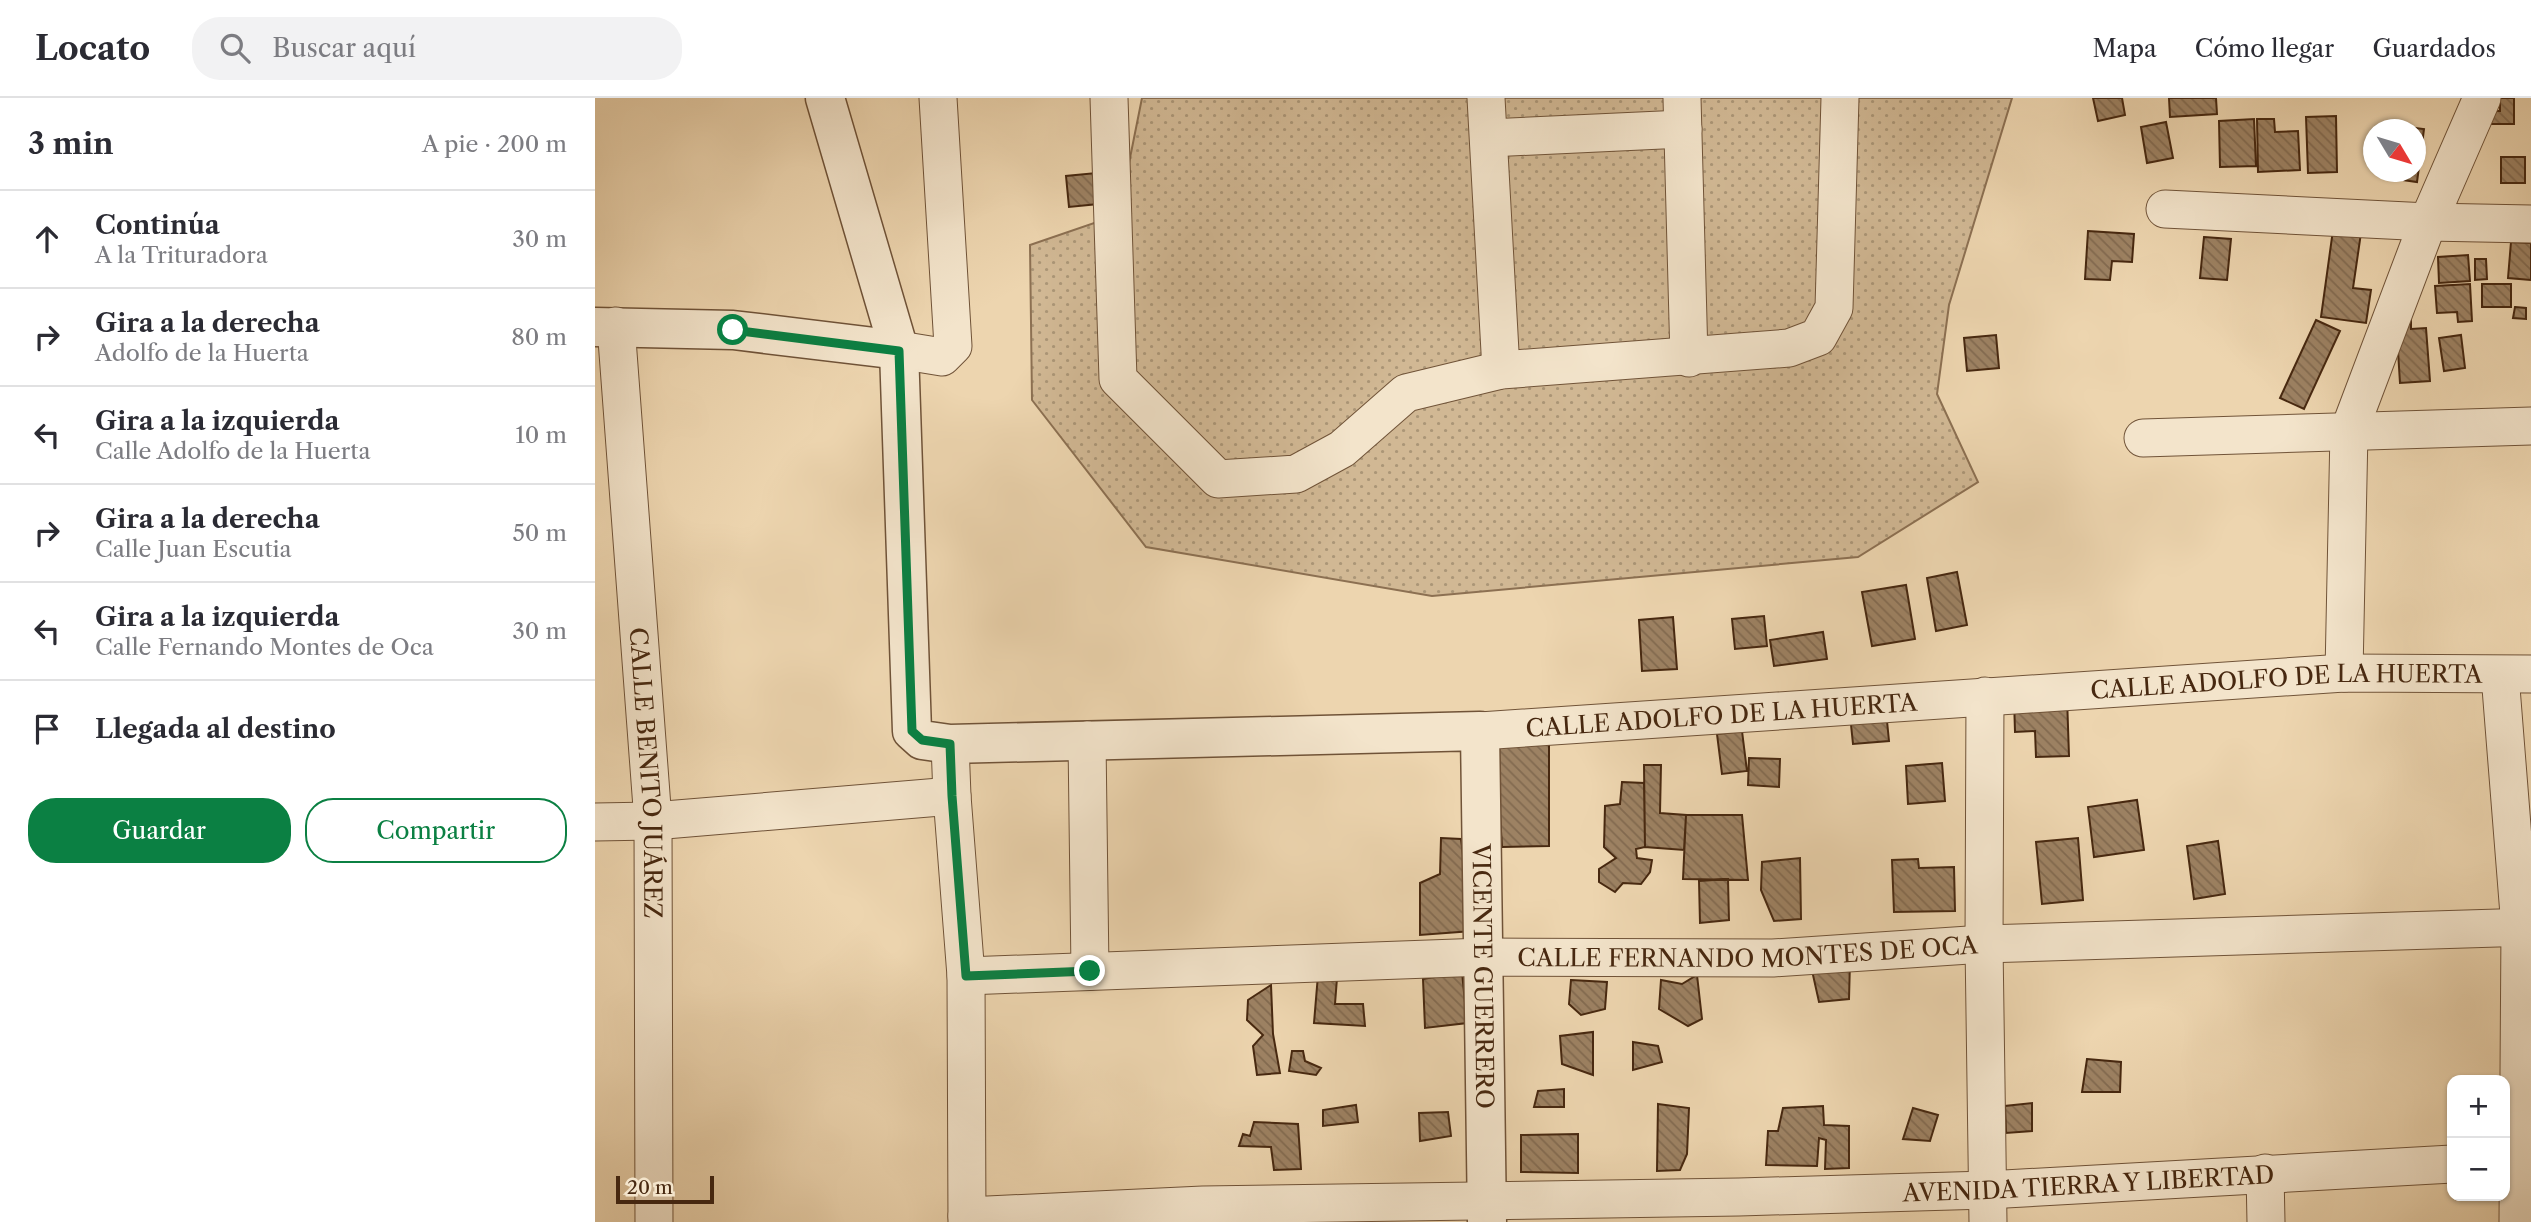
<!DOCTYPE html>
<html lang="es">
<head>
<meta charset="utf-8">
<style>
	:root { --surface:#fff; --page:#f2f2f3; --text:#2b2b33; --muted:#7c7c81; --line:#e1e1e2; --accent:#0b8043 }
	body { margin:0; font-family:"Libre Caslon Text",serif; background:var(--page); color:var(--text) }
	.controls { position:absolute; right:21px; bottom:21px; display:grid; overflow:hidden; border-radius:14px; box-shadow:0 2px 5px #0004 }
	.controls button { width:63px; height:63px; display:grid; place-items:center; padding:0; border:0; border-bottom:2px solid var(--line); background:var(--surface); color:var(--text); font:35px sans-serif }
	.compass { position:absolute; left:1768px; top:21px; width:63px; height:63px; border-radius:50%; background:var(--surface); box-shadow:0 2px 5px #0004; rotate:128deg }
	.scale { position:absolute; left:21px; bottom:18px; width:98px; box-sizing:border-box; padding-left:7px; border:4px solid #472810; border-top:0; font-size:19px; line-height:24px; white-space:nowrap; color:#472810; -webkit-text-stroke:5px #f3e4cb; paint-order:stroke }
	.stop { position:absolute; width:21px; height:21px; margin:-16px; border:5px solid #0b8043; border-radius:50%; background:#fff }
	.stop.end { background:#0b8043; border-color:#fff; box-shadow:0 2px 7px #0008 }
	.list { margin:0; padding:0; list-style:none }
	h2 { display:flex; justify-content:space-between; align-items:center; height:91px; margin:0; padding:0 28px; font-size:30px }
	h2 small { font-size:23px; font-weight:400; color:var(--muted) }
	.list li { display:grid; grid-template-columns:46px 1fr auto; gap:21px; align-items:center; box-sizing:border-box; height:98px; padding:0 28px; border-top:2px solid var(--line) }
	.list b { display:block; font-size:26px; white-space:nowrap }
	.list p { margin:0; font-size:23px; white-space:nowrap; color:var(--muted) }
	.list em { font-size:23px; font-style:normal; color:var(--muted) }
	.actions { display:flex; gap:14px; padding:21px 28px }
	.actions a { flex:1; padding:16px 0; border:2px solid var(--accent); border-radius:28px; text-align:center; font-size:24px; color:var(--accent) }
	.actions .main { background:var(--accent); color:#fff }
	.icon { flex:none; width:38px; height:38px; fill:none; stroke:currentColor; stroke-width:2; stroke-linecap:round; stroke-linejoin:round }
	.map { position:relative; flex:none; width:1936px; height:1124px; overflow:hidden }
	header { display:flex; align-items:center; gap:42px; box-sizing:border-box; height:98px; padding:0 35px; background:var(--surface); border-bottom:2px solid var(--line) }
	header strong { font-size:33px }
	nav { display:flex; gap:38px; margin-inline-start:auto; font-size:24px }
	.search { width:490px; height:63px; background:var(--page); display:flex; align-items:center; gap:18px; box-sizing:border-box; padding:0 24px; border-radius:28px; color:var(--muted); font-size:26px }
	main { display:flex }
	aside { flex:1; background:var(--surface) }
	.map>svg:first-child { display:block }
	.grass { fill:url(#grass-dots); stroke:#8c7052; stroke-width:2 }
	.building { fill:url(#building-back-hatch); stroke:#472810; stroke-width:2 }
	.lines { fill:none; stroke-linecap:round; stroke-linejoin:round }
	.minor-casing { stroke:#705338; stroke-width:39 }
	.tertiary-casing { stroke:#705338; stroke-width:41 }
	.minor { stroke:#f3e4cb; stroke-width:37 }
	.tertiary { stroke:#f3e4cb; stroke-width:38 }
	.route { stroke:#0b8043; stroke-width:9 }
	.labels { text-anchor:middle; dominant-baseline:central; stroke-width:5; stroke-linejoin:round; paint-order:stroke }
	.street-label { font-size:24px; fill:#472810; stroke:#f3e4cb }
</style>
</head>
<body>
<header>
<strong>Locato</strong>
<div class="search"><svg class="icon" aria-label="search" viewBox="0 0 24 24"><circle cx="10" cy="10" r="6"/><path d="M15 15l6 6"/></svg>Buscar aquí</div>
<nav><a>Mapa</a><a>Cómo llegar</a><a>Guardados</a></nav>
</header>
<main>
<aside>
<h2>3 min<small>A pie · 200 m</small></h2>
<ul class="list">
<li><svg class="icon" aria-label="ahead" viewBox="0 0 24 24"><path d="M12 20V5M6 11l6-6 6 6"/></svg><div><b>Continúa</b><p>A la Trituradora</p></div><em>30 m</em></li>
<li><svg class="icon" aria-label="right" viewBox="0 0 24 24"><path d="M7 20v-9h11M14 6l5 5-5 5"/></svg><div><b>Gira a la derecha</b><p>Adolfo de la Huerta</p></div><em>80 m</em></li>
<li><svg class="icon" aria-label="left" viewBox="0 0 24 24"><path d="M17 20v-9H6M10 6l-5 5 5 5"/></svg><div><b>Gira a la izquierda</b><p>Calle Adolfo de la Huerta</p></div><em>10 m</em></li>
<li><svg class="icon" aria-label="right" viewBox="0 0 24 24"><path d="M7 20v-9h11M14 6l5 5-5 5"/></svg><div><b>Gira a la derecha</b><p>Calle Juan Escutia</p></div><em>50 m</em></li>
<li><svg class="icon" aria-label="left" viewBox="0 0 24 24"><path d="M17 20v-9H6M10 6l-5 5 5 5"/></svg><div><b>Gira a la izquierda</b><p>Calle Fernando Montes de Oca</p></div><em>30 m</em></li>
<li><svg class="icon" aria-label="arrive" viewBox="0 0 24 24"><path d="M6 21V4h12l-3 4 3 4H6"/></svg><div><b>Llegada al destino</b></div></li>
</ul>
<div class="actions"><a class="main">Guardar</a><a>Compartir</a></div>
</aside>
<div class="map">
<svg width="1936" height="1124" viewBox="0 0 1936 1124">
	<defs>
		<pattern id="grass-dots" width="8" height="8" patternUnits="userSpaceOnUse" patternTransform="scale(1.75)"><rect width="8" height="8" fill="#d1b894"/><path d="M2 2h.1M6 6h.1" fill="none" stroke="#ab9677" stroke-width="1.8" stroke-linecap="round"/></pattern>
		<pattern id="building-back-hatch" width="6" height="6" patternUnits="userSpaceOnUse" patternTransform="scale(1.75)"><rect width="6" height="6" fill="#9d8263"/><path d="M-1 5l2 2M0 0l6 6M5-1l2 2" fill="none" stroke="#826a50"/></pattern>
	</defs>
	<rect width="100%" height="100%" fill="#edd5af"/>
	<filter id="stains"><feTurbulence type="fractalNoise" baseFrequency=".00286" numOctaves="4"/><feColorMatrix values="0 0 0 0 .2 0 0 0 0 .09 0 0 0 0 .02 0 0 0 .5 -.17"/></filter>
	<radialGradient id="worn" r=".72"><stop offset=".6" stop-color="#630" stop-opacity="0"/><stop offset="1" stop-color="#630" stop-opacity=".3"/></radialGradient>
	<path class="grass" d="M547,0h870l-63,207 -12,89 41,88 -120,75 -426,39 -286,-49 -114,-147 -2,-155 79,-27 20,-55z"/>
	<path class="building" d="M1498,0h29l3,17 -27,6z
		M1574,0h47l1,16 -47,3z
		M1905,0h14v26h-31v-13h17z
		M1741,18l1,56 -29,1 -2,-56z
		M1659,21l2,47 -36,1 -1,-46z
		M1662,21h17l1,13 23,-1 2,39 -42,2z
		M1571,24l7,36 -26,5 -6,-36z
		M1796,27l33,4 -7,53 -36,-5v-5h34v-42h-25z
		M1906,59h24v26h-24z
		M501,75l2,31 -29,3 -3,-31z
		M1738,132l28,3 -8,55 18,2 -5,33 -45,-6z
		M1493,133l46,3 -2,28 -20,-1 -2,19 -25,-1z
		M1609,139l27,2 -4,41 -27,-2z
		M1916,144l20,1v37l-23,-2z
		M1873,157l2,26 -31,2 -1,-26z
		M1880,161h11l1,20 -12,1z
		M1875,186l2,37 -14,1 -1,-10 -20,1 -2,-27z
		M1887,186h29v23h-29z
		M1920,209l11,1v11l-13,-1z
		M1816,220v11l15,-1 4,53 -30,2 -4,-64z
		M1721,222l24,11 -36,78 -24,-11z
		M1401,237l3,33 -32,3 -3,-33z
		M1866,237l4,33 -21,3 -5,-33z
		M1362,474l10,53 -31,6 -9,-53z
		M1311,487l9,54 -43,7 -10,-54z
		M1169,518l3,30 -32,3 -3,-30z
		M1078,519l4,52 -35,2 -3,-51z
		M1228,534l4,27 -53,7 -4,-26z
		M1472,599l2,59 -33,1 -1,-26 -20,1 -1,-33z
		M1291,613l3,30 -36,3 -3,-29z
		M1147,633l5,40 -25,3 -5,-40z
		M954,634v114l-47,1 -7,-110z
		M1154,660l31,1 -1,28 -31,-2z
		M1347,665l3,38 -37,3 -2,-38z
		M1049,667h17l-1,48 26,2 -2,35 -39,-3z
		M1027,684l22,1 1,64 -9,2 1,9 15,2 -2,12 -9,12 -18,-1 -8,9 -16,-10v-13l17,-11 -12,-11 1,-41 15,-2z
		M1542,702l7,50 -50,7 -6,-50z
		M1091,717h56l6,65 -65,-1z
		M846,740l20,1 11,92 -52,4v-52l20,-9z
		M1483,740l5,62 -41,4 -6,-62z
		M1623,743l7,53 -31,5 -7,-53z
		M1205,760l1,61 -27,2 -13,-31 1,-28z
		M1323,761l1,9 35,-1 1,44 -61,1 -2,-52z
		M1133,781l1,41 -29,3 -1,-42z
		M1255,864l-1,37 -30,3 -8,-36z
		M867,874l5,51 -42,5 -2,-49z
		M723,877l19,3 -2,26h28l2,22 -51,-3z
		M1102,877l5,44 -14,7 -29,-17 2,-29 21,4z
		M976,882l36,2 -2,27 -24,6 -12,-11z
		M676,887l2,49 7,39 -23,2 -4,-29 10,-11 -16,-15 1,-20z
		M998,934v43l-31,-11 -2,-28z
		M1038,944l25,4 4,16 -29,8z
		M697,953h11l2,10 16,7 -5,7 -27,-4z
		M1492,961l34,3 -1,30h-38z
		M969,991v18h-30l4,-16z
		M1437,1005v28l-26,2 -1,-27z
		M1063,1006l31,4 -2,46 -7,16 -23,1z
		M761,1007l2,17 -35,4v-16z
		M1228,1008l1,19 25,1v42l-24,1 1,-29 -7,-2 -2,28 -51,-1 2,-34h10l5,-23z
		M1318,1010l25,7 -8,26 -27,-2z
		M853,1014l3,24 -31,5 -1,-28z
		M659,1024l44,2 3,45 -27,1 -3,-23 -32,-1 4,-12 7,2z
		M983,1036v39l-57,-1v-37z"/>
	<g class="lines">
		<g class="minor-casing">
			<g id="minor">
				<path d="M514,0l9,281 100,100 78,-5 46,-25 64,-56 95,-23 288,-22 29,-11 16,-29 6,-210"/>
				<path d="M891,0l15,272"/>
				<path d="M1087,0l7,260"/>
				<path d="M894,40l194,-9"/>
				<path d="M1570,111l263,13 103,2"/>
				<path id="s1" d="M21,228l37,495 1,401"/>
				<path d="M304,252l43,7 11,-11 -15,-248"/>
				<path d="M1548,340l388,-12"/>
				<path d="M1749,575l5,-242 79,-209 54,-124"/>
				<path d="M1905,577l20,252 -2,295"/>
				<path d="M1390,598l-1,248 4,278"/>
				<path id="s2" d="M885,633l864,-58 187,1"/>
				<path d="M492,642l3,231"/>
				<path d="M355,646l2,52 14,180 1,246"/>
				<path d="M0,724l58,-1 299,-25"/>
				<path id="s3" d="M371,878l518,-19 289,1 211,-14 547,-17"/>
				<path d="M1670,1075l1,49"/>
				<path id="s4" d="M372,1118l236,-11 536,-8 248,-7 465,-26"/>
			</g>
		</g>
		<g class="tertiary-casing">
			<g id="tertiary">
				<path id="s5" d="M230,0l74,252 13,381 10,9 28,4 530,-13 7,491"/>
				<path d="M0,229l138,3 166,20"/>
			</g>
		</g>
		<use href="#minor" class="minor"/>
		<use href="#tertiary" class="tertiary"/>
	</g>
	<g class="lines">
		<path class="route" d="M138,232l166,21 13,380 10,9 28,4 2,52 14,180 124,-5"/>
	</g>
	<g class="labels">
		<g class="street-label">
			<text stroke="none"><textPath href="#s2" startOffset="808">CALLE ADOLFO DE LA HUERTA</textPath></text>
			<text stroke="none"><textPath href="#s2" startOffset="242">CALLE ADOLFO DE LA HUERTA</textPath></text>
			<text stroke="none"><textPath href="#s1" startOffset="448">CALLE BENITO JUÁREZ</textPath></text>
			<text stroke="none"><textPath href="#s3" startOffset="782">CALLE FERNANDO MONTES DE OCA</textPath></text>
			<text stroke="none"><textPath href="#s5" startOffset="1461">VICENTE GUERRERO</textPath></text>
			<text stroke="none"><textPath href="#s4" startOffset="1122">AVENIDA TIERRA Y LIBERTAD</textPath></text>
		</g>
	</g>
	<rect width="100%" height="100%" filter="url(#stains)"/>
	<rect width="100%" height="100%" fill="url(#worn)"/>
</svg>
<div class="controls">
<button>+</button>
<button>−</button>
</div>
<svg class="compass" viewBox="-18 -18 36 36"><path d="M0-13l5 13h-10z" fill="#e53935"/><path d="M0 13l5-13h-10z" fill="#7c7c81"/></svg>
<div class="scale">20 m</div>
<div class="stop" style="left:138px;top:232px"></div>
<div class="stop end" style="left:495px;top:873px"></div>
</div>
</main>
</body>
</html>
